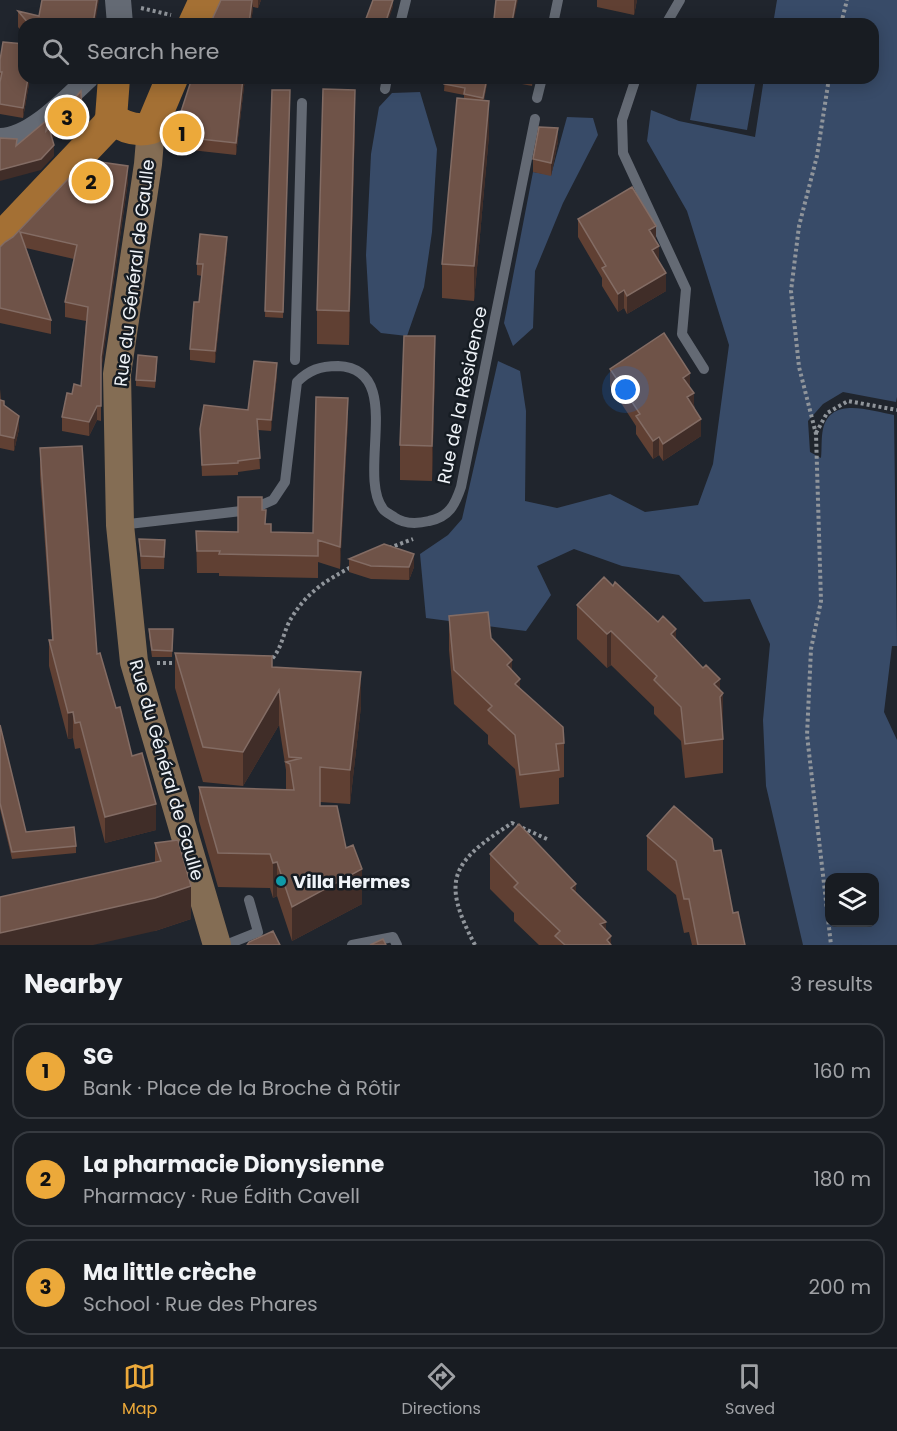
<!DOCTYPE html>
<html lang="en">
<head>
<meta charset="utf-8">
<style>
	:root { --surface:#181c22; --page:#25292f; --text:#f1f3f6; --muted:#9fa1a5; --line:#363a40; --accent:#eca93a }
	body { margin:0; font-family:Poppins,sans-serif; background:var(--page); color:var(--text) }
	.controls { position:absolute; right:18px; bottom:18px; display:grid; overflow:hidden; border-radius:12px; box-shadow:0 3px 15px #0003 }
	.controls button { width:54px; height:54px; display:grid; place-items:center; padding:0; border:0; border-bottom:2px solid var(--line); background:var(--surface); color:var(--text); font:30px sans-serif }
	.you { position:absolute; left:626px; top:390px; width:21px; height:21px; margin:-15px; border:4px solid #fff; border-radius:50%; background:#1a73e8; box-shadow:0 0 0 9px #1a73e833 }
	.badge { display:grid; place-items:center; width:39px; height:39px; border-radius:50%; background:var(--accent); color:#111; font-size:20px; font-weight:700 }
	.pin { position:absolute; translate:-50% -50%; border:3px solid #fff; box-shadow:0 2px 6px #0006 }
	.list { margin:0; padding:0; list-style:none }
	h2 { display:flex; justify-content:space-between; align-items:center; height:78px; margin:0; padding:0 24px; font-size:26px }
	h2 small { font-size:20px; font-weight:400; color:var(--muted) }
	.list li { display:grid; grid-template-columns:39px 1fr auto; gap:18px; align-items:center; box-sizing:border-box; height:96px; margin:0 12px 12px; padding:0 12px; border:2px solid var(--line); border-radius:18px }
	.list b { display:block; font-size:22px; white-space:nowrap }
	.list p { margin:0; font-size:20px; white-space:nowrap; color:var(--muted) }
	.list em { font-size:20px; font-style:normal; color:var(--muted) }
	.icon { flex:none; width:33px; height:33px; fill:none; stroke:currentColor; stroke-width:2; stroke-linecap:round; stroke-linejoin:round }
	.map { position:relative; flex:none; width:897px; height:945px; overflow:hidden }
	.search { position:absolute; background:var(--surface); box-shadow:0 3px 15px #0003; left:18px; right:18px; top:18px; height:66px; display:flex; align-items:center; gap:15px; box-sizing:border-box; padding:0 21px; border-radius:18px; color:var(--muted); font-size:22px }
	.sheet { height:402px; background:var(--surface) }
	nav { display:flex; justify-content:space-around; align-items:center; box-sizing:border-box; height:84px; border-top:2px solid var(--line); background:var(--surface); font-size:16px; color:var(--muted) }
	nav a { display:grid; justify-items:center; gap:3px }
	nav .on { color:var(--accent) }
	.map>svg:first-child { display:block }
	.green { fill:#384b68; fill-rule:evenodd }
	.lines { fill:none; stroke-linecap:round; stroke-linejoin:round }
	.path { stroke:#90959b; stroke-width:4; stroke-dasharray:3 3; stroke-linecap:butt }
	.service { stroke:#646a74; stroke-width:10 }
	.minor { stroke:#646a74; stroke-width:20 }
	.tertiary { stroke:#646a74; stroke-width:26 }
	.secondary { stroke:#846d54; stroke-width:28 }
	.primary { stroke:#a47034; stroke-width:32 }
	.wall { fill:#604033 }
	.shaded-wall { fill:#402d28 }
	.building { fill:#6f5348; stroke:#836c64; stroke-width:1.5 }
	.culture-dot { fill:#0f9aa8; stroke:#161c23; stroke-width:2 }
	.labels { text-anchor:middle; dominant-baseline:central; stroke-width:5; stroke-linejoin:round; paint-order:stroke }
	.street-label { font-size:18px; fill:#eff3f8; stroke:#161c23 }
	.poi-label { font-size:18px; font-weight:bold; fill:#eff3f8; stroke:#161c23; text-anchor:start }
</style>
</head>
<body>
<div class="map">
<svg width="897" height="945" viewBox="0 0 897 945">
	<rect width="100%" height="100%" fill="#20252d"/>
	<path class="green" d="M777,0h120v397l-1,5 -53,-10 -20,12 -15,17 2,31 11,6c1,-9 0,-20 2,-29 8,-33 47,-18 71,-14l3,231h-5l-8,66 13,28v205h-94l-37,-159 -3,-66 7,-76 -20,-45 -46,3 -25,-27 -57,-9 -48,-17 -37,17 14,29 -25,36 -100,-13 -6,-64 28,-19 14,-16 36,-158 22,10 6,40 -1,90 32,7 53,-14 35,18 53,-7 15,-41 16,-119 -42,-134 -40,-70 4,-31 28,11 76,16 9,-59h109v-54h-100zM830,878h44v44h-44z
		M698,78h58l-9,52 -57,-10z
		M420,92l17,57 -5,83 -8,55 -17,49 -26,-3 -11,-10 -4,-68 5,-101 8,-47 13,-14z
		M567,117l26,1 5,17 -35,68 -28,68 -2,57 -20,18 -9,-23 29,-151 18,3z"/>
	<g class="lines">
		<path class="path" d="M141,8l30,7
			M841,24l6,-24
			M829,78l-12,78 -18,70 -8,65 8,76 17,67 5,167 -10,48 -4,86 24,210
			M816,433l11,-20 21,-12 49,9
			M389,548l24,-9
			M268,662c14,-9 15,-32 24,-45 16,-26 35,-37 61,-51
			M157,663h23
			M475,945c-35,-66 -23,-83 37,-122l35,16"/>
		<path class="service" d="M400,24l6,-24
			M553,24l5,-24
			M666,24l14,-24
			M636,78l-14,42 1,33 63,136 -4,45 22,35
			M385,89l2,-11
			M537,98l5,-20
			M295,360l7,-257
			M120,525l130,-15 23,-10 12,-18 12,-100c12,-12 23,-16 41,-16 68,3 18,107 45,143 2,3 8,6 11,8 10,7 23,7 35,4 20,-4 26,-16 32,-34l74,-368
			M226,945l32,-13 -9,-32
			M352,945l41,-8 4,8"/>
		<path class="minor" d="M0,138c31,0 67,-40 89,-60"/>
		<path class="tertiary" d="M118,0l2,24"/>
		<path class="secondary" d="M151,128l-3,36 -31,210 3,151 14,137 83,283"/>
		<path class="primary" d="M194,24l11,-24
			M111,118c12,9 25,14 40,10l21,-50
			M0,239l108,-114 3,-7 3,-40"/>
	</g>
	<path class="wall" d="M221,0h40l-3,8 -5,-1 -2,17h-41z
		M496,0l17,24h-19z
		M597,0h40l-3,15 -37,-8z
		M18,11l21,5 56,8h-71v10l-6,-7z
		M0,60l24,18h6l-7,40 -23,-4z
		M192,78h53l-9,77 -63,-7v-12z
		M445,78h43l-4,22 5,35 -15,166 -32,-3v-34l22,-165v-4l-20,-4z
		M507,78h26l-1,8 -25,-5z
		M272,90h18l-7,228 -18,-1z
		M355,125l-6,220 -32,-1v-34z
		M558,141l-7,35 -18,-4v-13z
		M86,160l42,21 -27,189v51l-4,-1 -8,16 -27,-5v-14l10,-23 9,-8 5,-65 -21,-4v-15l9,-43 -48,-11 25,72v14l-51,-11v-76l13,-10z
		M578,219l78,22 3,20 7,30 -39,23 -3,-6 -6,4 -16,-26v-8l-24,-41z
		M227,248l-12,115 -25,-3v-11l9,-47 3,-26 -5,-1v-11z
		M157,364l-2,24 -19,-2v-6z
		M610,369l80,18 11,49 -38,25 -4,-6 -6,4 -17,-25v-8l-26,-40z
		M435,371l-3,110 -32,-1v-35z
		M277,375l-6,56 -13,-1 2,39 -22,3v3l-36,1 -2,-47 48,-19z
		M0,389l1,12 18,28 -5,22 -14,-3z
		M348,420l-8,149 -22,-7v16l-99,-2v-3h-22l-1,-42 42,1 28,-8 5,8 42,1z
		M40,448l57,206 35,102 24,74 -51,13 -25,-95 -5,1 -2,-11 -5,1 -19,-73v-26h3l-12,-165z
		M139,539l26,1 -1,29h-23z
		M349,559l65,8 -5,13 -38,-1 -22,-7z
		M613,586l63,54 44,50 3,37 -1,1 1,11v34l-38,5 -4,-37 -27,-27v-7l-43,-42 -4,3 -30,-29v-34z
		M449,616l42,22 21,33 8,17 44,55v34l-5,1v26l-39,4 -5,-39 -27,-25v-9l-34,-31 -5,-54z
		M149,629h24l-1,28h-20l-3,-21z
		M175,653l97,14 89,39 -11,98 -30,-2v4l26,42 16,56 -70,37 -15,-45 -4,2 -3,-10 -52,-1 -19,-66v-34l87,3v-20l-7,-45 -36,61 -40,-4 -28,-94z
		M0,725l26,107 50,14v7l-64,6 -12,-50z
		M647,836l67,15 19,62 12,32h-53l-3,-13 -5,1 -8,-38 -29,-25z
		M155,843l36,76 -36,12z
		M490,854l86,38 30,38 5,15h-72l-25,-24v-8l-24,-24z"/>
	<path class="shaded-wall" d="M97,0h2l-4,24h-2z
		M252,0l1,7 -2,17h-2z
		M258,0h3l-3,8z
		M393,0v7l-6,17h-2z
		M516,0h2l-5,24h-1z
		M634,0h3l-3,15z
		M28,78h2l-7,40v-10z
		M243,78h2l-9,77v-12z
		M487,78h1l-5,26v-6z
		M355,90v35l-6,220v-34z
		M489,101v34l-15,166v-35z
		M82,115v11l-3,4 -30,9v-11z
		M558,128v13l-7,35v-13z
		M54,145v11l-13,14 -41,11v-11z
		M128,166v15l-27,191v-15z
		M656,226v18l-7,-14z
		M227,237v11l-12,115v-12z
		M659,246v18l-7,-14z
		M666,273v18l-39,23v-18z
		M624,290v18l-6,4v-18z
		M435,336v35l-3,110v-35z
		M277,363v12l-6,56v-11z
		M690,373v18l-7,-13z
		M694,393v18l-7,-14z
		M348,398v22l-8,149v-22z
		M97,406v14l-8,16v-14z
		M19,416v13l-5,22v-13z
		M701,419v17l-38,25v-17z
		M659,437v18l-6,4v-18z
		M414,554v13l-5,13v-13z
		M676,629v34l-5,-29z
		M611,631v34l-4,3v-34z
		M512,660v34l-5,-29z
		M361,672v34l-11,98v-34z
		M520,679v33l-5,-28z
		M720,679v18l3,-4v34l-3,4 -6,-47z
		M279,690v35l-36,61v-34z
		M73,712v26l-5,1v-26z
		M156,804v26l-51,13v-26z
		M277,862v34l-4,2v-35z
		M362,869v35l-70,37v-34z
		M576,884v34l-5,-30z
		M191,886v33l-36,12 -62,14h-93v-12z
		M606,922v23l-6,-21z
		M611,936v9l-4,-5z"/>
	<path class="building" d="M42,0h55l-4,24h-64l-11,-13 21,5z
		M221,0h31l-3,24h-39z
		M373,0h20l-8,24h-21z
		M496,0h20l-4,22 -18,-3z
		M3,42l21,2v34h4l-5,30 -23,-4v-22l2,-10h-2v-12z
		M192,78h51l-7,65 -63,-7z
		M445,78h42l-4,20 -19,-4 1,-6 -21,-4z
		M323,89l32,1 -6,221 -32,-1z
		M272,90h18l-7,222 -18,-1z
		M81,91l1,24 -3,4 -30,9 5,17 -13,14 -41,11v-32l17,1 -1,7 31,-26 -1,11z
		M457,98l32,3 -15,165 -32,-2z
		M539,127l19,1 -7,35 -18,-4z
		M86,160l42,6 -27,191v49h-4l-8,16 -27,-5 5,-24 5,1 2,-10 7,2 7,-79 -23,-5 12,-57 -57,-13 31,88 -51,-12v-61l5,-5 8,-5z
		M632,187l24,39 -7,4 10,16 -7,4 14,23 -39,23 -3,-6 -6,4 -16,-26 4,-2 -28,-47z
		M200,234l27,3 -12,114 -25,-2 4,-47h5l4,-38h-6z
		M664,333l26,40 -7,5 11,15 -7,4 14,22 -38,25 -4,-7 -6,4 -17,-25 4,-2 -30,-45z
		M404,336h31l-3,110 -32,-1z
		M138,355l19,2 -2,24 -19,-1z
		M254,361l23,2 -6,57 -14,-1 3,39 -22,3v2l-36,2 -2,-36 4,-24 44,5z
		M316,397l32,1 -8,149 -22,-7v16l-99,-2 1,-3h-23l-1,-20 42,1v-35h24v13h4l-1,14h6v8l42,1z
		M0,400l4,1v4l15,11 -5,22 -14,-3z
		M82,446l15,208 3,-1 16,55 4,-1 12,49 10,-3 14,51 -51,13 -25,-95 -5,1 -2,-11 -5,1 -19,-73h4l-13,-192z
		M139,539l26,1 -1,17 -23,-1z
		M384,544l30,10 -5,13 -38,-1 -22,-7z
		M604,577l9,9 2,-4 43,40 5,-6 13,13 -5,5 32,34 3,-3 14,14 -6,5 9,9 -3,4 3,42 -38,5 -4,-37 -27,-27 3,-4 -46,-45 -4,3 -30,-29z
		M488,612l3,26 21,22 -5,5 13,14 -5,5 48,43 1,16 -8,1 3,26 -39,5 -5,-40 -27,-25 4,-4 -38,-36 -5,-54z
		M149,629h24l-1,22 -20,-1z
		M175,653l97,3v11l89,5 -11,98 -30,-3v39h17l9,42 7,-3 9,24 -70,38 -15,-45 -4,1 -3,-9 -52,-1 -19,-66 95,3 -4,-26 -4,-2 16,-4 -13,-1 -10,-67 -36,62 -40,-5z
		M0,725l26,107 48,-5 2,19 -64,6 -12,-49z
		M674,806l38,33 2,12 7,-1 12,63 5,-1 7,33h-47l-9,-46h-5l-8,-38 -29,-25z
		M519,824l57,60 -5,4 35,34 -6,2 11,12 -4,4 4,5h-46l-10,-9 5,-5 -46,-44 4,-4 -28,-29z
		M178,840l13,46 -36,12 -155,35v-36l161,-36 -6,-18z
		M273,931l7,14h-33l2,-3z
		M383,939l3,6h-16z"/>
	<circle class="culture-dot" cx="281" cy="881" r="6"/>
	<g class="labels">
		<g class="street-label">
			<text transform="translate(134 273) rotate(-83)">Rue du Général de Gaulle</text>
			<text transform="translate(462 395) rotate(-78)">Rue de la Résidence</text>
			<text transform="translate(167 770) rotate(74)">Rue du Général de Gaulle</text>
		</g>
		<g class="poi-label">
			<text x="293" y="881">Villa Hermes</text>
		</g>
	</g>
</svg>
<div class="controls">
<button><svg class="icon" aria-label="layers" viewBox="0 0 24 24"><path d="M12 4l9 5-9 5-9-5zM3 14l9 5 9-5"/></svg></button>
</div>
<div class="you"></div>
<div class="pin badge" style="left:182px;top:133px">1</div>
<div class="pin badge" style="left:91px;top:181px">2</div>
<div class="pin badge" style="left:67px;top:117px">3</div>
<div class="search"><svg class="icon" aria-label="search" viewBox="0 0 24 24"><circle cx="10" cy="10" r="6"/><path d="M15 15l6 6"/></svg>Search here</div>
</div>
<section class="sheet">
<h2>Nearby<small>3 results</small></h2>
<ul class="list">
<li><span class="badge">1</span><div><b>SG</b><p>Bank · Place de la Broche à Rôtir</p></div><em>160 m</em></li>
<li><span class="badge">2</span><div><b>La pharmacie Dionysienne</b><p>Pharmacy · Rue Édith Cavell</p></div><em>180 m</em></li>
<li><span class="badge">3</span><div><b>Ma little crèche</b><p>School · Rue des Phares</p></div><em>200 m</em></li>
</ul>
</section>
<nav>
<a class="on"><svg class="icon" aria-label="map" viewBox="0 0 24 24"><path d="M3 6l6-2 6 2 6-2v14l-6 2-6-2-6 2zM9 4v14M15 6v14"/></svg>Map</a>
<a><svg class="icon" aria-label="directions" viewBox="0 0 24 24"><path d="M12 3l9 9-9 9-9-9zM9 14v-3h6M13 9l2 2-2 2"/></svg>Directions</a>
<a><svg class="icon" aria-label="saved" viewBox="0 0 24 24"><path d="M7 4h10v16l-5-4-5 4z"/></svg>Saved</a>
</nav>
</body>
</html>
